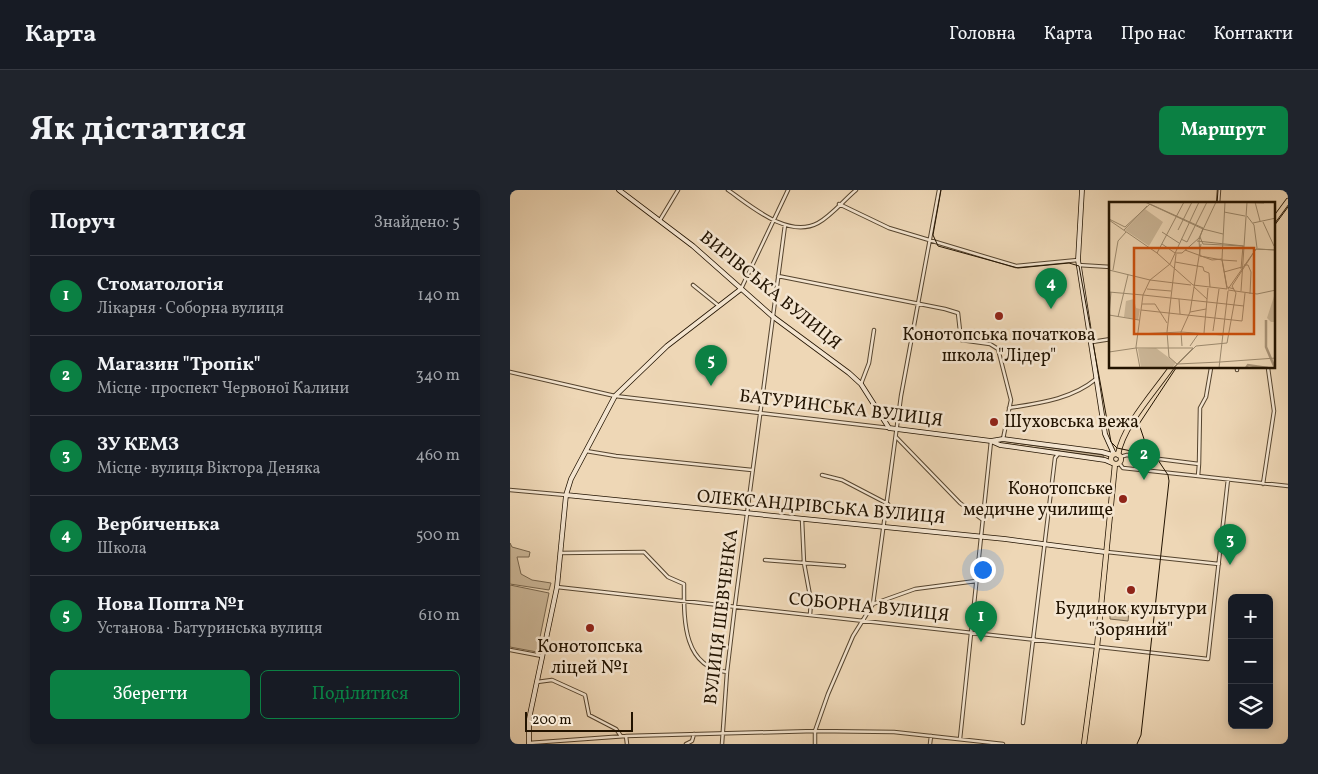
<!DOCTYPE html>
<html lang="uk">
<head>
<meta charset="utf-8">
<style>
	:root { --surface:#171b24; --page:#20242c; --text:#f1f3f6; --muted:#9ea1a6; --line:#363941; --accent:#0b8043 }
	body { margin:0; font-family:Vollkorn,serif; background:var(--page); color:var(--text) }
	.controls { position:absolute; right:15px; bottom:15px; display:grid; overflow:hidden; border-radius:8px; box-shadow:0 2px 8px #0003 }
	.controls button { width:45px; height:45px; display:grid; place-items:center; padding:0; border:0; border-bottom:1px solid var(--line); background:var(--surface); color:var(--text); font:25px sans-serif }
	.scale { position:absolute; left:15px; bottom:12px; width:108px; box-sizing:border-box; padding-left:5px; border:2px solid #221300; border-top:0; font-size:14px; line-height:18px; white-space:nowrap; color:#221300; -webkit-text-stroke:4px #f4e5d0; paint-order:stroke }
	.you { position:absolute; left:472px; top:379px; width:18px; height:18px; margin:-12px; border:4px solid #fff; border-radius:50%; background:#1a73e8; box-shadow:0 0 0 8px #1a73e833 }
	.badge { display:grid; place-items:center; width:32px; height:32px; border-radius:50%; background:var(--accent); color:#fff; font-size:16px; font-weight:700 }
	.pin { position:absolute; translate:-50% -41px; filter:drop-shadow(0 1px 2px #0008) }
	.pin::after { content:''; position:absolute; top:26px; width:18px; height:15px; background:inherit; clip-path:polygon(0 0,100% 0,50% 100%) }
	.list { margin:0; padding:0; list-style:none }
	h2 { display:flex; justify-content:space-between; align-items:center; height:65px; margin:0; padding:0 20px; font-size:21px }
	h2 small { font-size:16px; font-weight:400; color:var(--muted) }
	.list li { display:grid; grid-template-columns:32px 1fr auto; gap:15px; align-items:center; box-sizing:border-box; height:80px; padding:0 20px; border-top:1px solid var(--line) }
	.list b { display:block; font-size:19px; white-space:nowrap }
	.list p { margin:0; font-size:16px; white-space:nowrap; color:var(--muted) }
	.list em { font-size:16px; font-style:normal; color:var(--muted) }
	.actions { display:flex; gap:10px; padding:15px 20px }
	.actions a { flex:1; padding:11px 0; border:1px solid var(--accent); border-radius:8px; text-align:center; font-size:18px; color:var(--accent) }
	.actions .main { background:var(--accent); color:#fff }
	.icon { flex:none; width:28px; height:28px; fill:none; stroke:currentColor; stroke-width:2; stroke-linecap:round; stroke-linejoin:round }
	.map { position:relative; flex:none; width:778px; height:554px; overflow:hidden; border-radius:8px }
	header { display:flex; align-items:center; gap:30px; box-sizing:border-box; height:70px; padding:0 25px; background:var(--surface); border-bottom:1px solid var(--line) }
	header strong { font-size:24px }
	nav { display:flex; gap:28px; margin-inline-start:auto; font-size:18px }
	.intro { display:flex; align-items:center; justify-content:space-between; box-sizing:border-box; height:120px; padding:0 30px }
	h1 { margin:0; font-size:35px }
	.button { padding:12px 22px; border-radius:8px; background:var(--accent); color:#fff; font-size:18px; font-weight:700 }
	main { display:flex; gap:30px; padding:0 30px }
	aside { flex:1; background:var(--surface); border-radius:8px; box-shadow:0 2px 8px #0003 }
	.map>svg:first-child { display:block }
	.green { fill:#cbb697; stroke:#76644c }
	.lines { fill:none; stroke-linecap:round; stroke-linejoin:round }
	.street-casing { stroke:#55442e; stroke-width:4.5 }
	.secondary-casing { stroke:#221300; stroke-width:5.5 }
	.primary-casing { stroke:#221300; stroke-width:6 }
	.street { stroke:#f4e5d0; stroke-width:2.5 }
	.secondary { stroke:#f4e5d0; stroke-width:4 }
	.primary { stroke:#eed7b6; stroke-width:4.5 }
	.tram { stroke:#221300; stroke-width:1 }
	.poi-dot { fill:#8f2418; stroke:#f4e5d0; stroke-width:2 }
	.labels { text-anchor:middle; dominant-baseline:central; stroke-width:5; stroke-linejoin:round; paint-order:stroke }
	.street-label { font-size:18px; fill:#221300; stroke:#f4e5d0 }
	.poi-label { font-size:18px; fill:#221300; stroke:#f4e5d0 }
	.inset-river { fill:none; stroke:#a99478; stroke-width:2.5 }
	.inset-road { fill:none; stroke:#9c896d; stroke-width:1 }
	.view { fill:#ca4e0a; fill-opacity:0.15; stroke:#ca4e0a; stroke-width:2.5 }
	.inset-edge { fill:none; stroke:#221300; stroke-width:2.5 }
</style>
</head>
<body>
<header>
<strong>Карта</strong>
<nav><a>Головна</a><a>Карта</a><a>Про нас</a><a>Контакти</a></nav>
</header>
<div class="intro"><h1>Як дістатися</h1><a class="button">Маршрут</a></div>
<main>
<aside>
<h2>Поруч<small>Знайдено: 5</small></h2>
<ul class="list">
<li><span class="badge">1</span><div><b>Стоматологія</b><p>Лікарня · Соборна вулиця</p></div><em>140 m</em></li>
<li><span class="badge">2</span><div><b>Магазин &quot;Тропік&quot;</b><p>Місце · проспект Червоної Калини</p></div><em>340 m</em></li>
<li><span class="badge">3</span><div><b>ЗУ КЕМЗ</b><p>Місце · вулиця Віктора Деняка</p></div><em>460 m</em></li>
<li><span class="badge">4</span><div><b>Вербиченька</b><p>Школа</p></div><em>500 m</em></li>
<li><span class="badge">5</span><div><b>Нова Пошта №1</b><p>Установа · Батуринська вулиця</p></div><em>610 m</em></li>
</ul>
<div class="actions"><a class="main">Зберегти</a><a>Поділитися</a></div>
</aside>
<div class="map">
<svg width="778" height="554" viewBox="0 0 778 554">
	<rect width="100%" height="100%" fill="#eed7b6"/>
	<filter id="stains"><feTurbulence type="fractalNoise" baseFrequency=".004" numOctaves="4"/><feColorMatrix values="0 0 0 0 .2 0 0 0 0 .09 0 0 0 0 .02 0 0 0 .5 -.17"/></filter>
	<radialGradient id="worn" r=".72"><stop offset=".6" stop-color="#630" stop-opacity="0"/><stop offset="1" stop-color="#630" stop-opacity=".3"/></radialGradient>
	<path class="green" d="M491,251l102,14 1,2 -104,-14z
		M0,353l2,4 18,5 -1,5h-12l4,17 11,6 19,3 -2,7 -39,-6z
		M0,395l39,8 -12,59 -27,-5z
		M600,420l19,2 -1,9 -18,-2z"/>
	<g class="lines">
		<g class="street-casing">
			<path id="street" d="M218,0c23,16 60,49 90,33 13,-7 26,-23 38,-33
				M329,14l50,24 127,38 62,-6
				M708,14l1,-14
				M150,30l18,-30
				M568,75l33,2
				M268,86l167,33 13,4 3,27 29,4 8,5 13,51 -8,39
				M183,95l26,21
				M231,99l47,-99
				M582,152l19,-3
				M727,180v-2
				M0,182l105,24 274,32
				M351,194l8,-21 5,-33
				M499,218c31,-5 63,-9 87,-29
				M386,247l64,66 23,17
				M76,261l30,5 136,14
				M610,267l7,-2 72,9 -1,12 90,10
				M609,273l4,5 75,8
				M689,274l1,-56 6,-11 5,-29
				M312,285l20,5 46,24
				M753,294l11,-73 -6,-43
				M0,300l56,5
				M292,329l2,44 7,38 -1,14
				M597,362l112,12
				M50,363l84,-1 24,25 16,7c0,34 -2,83 43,88
				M255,370l79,6
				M47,397l651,72 20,-180
				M363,414l42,-15 61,-8
				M0,460l32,6
				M27,492l15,-2 33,15 4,20 27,14 5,7
				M513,533l32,-265 4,-5
				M116,546l1,8
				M450,549l31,-298
				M19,553l97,-7 189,-5 79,1 109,12
				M176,554l6,-3 2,-7
				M212,554l5,-72 8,-67 50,-380
				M305,554v-13l13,-37 25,-58 20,-32 28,-208 38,-206
				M420,554l1,-8"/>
		</g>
		<g class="secondary-casing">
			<path id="secondary" d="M109,0l74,56 79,70 77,57 12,11 28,44 102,13 12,-2 99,13 10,3
				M572,0l-4,70 27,174 9,20
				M481,251l9,4 105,15 7,3
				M56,305l439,44 100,13
				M19,554v-25l28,-132 9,-92 5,-16 44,-83 52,-50 74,-57"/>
		</g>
		<g class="primary-casing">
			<path id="primary" d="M764,30l14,-19
				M601 269a5 5 0 1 1 10 0a5 5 0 1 1-10 0Z
				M608,265c4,-28 37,-64 53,-87
				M574,554l13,-97 18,-183"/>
		</g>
		<use href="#street" class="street"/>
		<use href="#secondary" class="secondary"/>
		<use href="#primary" class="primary"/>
		<path class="tram" d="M431,0l-8,45 5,11 80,22 51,-5 10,3 32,176 6,6 38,8
			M707,14l1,-14
			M764,36l14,-19
			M627,554l4,-9 28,-254 -1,-6 -24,-36 -5,-15 37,-56"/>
	</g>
	<g class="poi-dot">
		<circle cx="489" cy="126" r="5"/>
		<circle cx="484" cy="232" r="5"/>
		<circle cx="613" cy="309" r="5"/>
		<circle cx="621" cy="400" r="5"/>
		<circle cx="80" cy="438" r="5"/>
	</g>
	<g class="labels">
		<g class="street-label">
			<text transform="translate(260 101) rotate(39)">ВИРІВСЬКА ВУЛИЦЯ</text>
			<text transform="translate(331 219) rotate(7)">БАТУРИНСЬКА ВУЛИЦЯ</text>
			<text transform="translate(311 318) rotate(5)">ОЛЕКСАНДРІВСЬКА ВУЛИЦЯ</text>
			<text transform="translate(359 418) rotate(6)">СОБОРНА ВУЛИЦЯ</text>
			<text transform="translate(212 427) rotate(-83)">ВУЛИЦЯ ШЕВЧЕНКА</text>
		</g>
		<g class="poi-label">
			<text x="489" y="145">Конотопська початкова<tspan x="489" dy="21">школа "Лідер"</tspan></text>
			<text x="494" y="232" text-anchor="start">Шуховська вежа</text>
			<text x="603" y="299" text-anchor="end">Конотопське<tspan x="603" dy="21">медичне училище</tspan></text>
			<text x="621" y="419">Будинок культури<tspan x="621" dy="21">"Зоряний"</tspan></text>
			<text x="80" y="457">Конотопська<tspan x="80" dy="21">ліцей №1</tspan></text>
		</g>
	</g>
	<g transform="translate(599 12)">
		<rect width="166" height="166" fill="#eed7b6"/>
		<path d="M36,7l18,13 -14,24 -24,-16zM166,91v29h-4l-4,-4zM25,97l2,9 4,1 -2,11 -14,-3 2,-16zM47,146l20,15 -4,5h-31l-3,-19z" fill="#cbb697"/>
		<path class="inset-river" d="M157,118v27l9,21M137,166l2,-3 20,3"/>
		<path class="inset-road" d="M36,0l58,27 20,5M116,0l-3,57 5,30M121,0l34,1M146,0l5,19M115,10l21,4M138,14l7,9 3,23M0,17l16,8 25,-23 53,24 -4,12 1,16 22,4 5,27 7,2M0,18l48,33 36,32 34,4M154,20l11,24M144,21l23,-5M15,28l23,-24M69,28l14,-28M53,30l17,11M91,35l3,7 40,2 -2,23M72,37l6,3 20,-40M88,39l47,5M53,42l13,9h7l17,-15 17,-36M76,48l27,10 10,-1M48,51l27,-51M67,52l-9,78 2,25 8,7 16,-16M113,58l15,1M66,60l28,5 1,4 5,2 1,14M61,62l29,-62M135,63h4l3,7 -1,22M0,68l41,10 41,5M4,68l5,-29 8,-9M115,70l18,-5M123,84l24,-37 20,1M85,85l13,12M38,87l24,2M119,87l28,-40 20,1M119,88l29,4 19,-4M132,89l6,-89M0,90l34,3M34,93l83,9M70,97l1,15M33,102h13l12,19M117,102l18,2M32,108l101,11 3,-28M81,110l16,-3M0,113l30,5M0,113l2,-23M9,115l10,-42M104,129l6,-42M95,131l4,-45M29,132l43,-2 42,3M73,144l-1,-14 9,-20 11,-68M81,144l9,-13M27,146h57M0,150l27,-4M111,160l56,-4M31,166l-4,-21 7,-52 7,-15 20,-16M64,166l4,-4 43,-2M65,166l22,-22 31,-3 9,-50 -4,-7M110,166l9,-77"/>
		<path class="view" d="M25,46h120v86h-120z"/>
		<rect width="166" height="166" class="inset-edge"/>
	</g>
	<rect width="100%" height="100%" filter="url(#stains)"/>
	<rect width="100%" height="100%" fill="url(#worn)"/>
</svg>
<div class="controls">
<button>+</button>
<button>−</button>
<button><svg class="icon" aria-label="layers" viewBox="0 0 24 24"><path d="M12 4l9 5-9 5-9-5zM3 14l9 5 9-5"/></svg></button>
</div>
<div class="scale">200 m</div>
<div class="you"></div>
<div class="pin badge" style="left:471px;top:452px">1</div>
<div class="pin badge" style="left:634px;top:290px">2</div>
<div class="pin badge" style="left:720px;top:375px">3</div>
<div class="pin badge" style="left:541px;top:119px">4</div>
<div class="pin badge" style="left:201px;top:196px">5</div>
</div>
</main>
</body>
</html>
